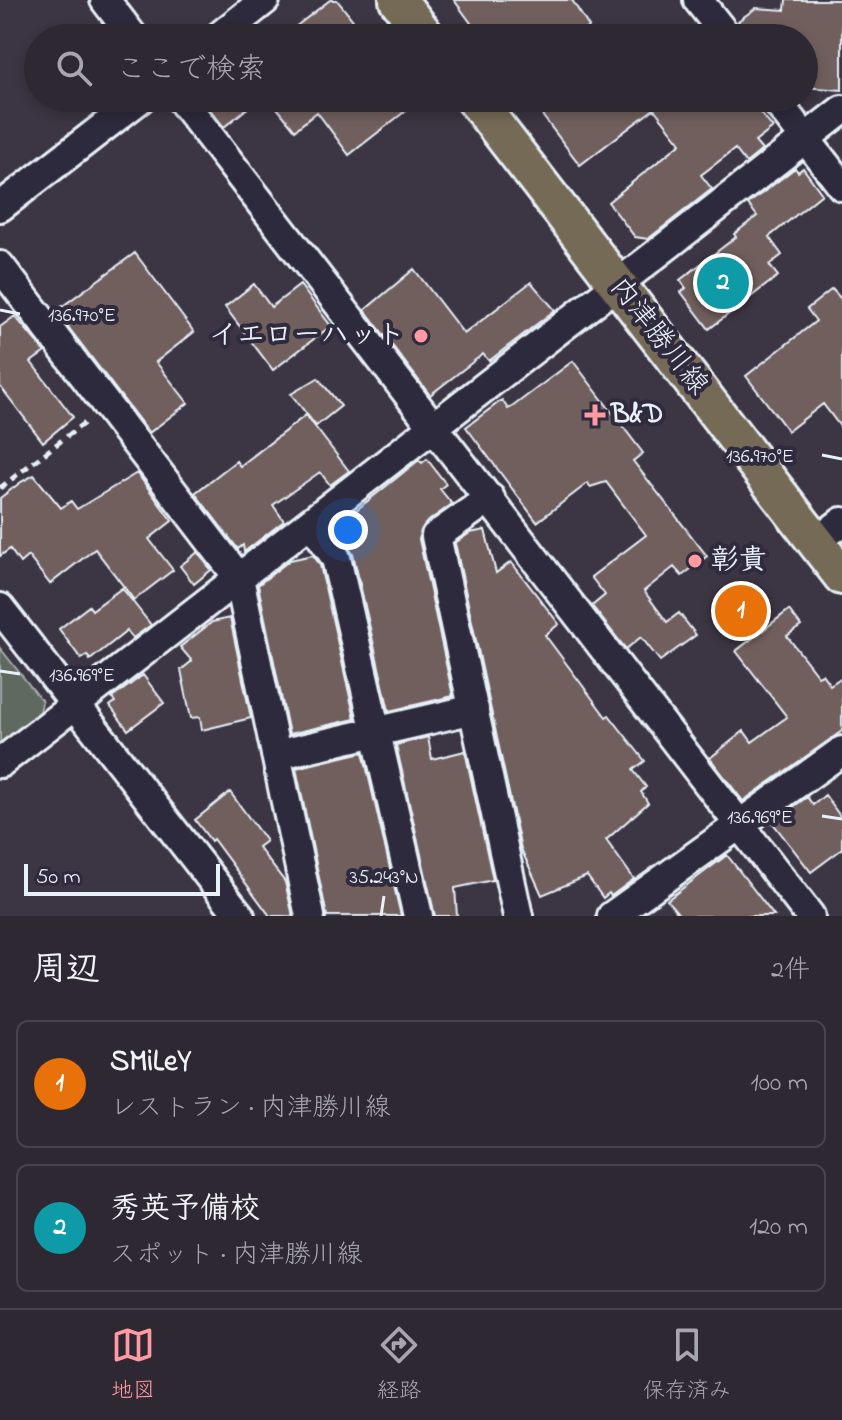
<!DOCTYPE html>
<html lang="ja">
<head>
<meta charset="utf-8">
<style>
	:root { --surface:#2d2832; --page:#35303a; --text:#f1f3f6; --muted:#a7a6ac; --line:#48444d; --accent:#ff9aa2 }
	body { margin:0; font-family:"Indie Flower","Klee One",sans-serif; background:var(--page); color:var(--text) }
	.scale { position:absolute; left:24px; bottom:20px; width:196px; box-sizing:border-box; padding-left:8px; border:4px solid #e8f1f8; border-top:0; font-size:22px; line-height:28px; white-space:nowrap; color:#e8f1f8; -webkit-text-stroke:6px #2f2a3d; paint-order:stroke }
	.you { position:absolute; left:348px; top:530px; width:28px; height:28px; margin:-20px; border:6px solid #fff; border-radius:50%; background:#1a73e8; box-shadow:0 0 0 12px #1a73e833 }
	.badge { display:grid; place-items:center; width:52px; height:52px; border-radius:50%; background:var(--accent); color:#fff; font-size:26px; font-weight:700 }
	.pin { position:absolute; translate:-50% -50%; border:4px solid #fff; box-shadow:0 2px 8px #0006 }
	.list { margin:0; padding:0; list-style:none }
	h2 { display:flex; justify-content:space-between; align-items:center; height:104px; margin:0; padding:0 32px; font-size:34px }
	h2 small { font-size:26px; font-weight:400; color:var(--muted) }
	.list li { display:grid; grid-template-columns:52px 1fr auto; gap:24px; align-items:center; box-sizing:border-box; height:128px; margin:0 16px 16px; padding:0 16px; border:2px solid var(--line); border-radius:12px }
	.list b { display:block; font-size:30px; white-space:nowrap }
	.list p { margin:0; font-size:26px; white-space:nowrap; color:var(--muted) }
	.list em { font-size:26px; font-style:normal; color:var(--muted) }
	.icon { flex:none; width:44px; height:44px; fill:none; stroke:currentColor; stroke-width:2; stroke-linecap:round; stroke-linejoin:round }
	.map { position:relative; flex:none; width:842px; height:916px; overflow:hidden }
	.search { position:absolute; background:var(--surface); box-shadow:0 4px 12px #0003; left:24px; right:24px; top:24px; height:88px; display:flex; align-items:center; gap:20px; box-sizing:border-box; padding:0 28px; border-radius:44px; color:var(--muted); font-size:30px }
	.sheet { height:392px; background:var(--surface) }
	nav { display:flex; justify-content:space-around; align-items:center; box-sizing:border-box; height:112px; border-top:2px solid var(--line); background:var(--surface); font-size:22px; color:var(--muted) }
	nav a { display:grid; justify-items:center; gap:4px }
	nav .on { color:var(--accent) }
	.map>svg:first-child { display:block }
	.green { fill:#5e695e; stroke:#a3adab; stroke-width:2 }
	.building { fill:#6f5f5d; stroke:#e8f1f8; stroke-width:2 }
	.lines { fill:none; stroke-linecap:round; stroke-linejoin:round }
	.minor-casing { stroke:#e8f1f8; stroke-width:34 }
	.major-casing { stroke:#e8f1f8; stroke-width:42 }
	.path { stroke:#e8f1f8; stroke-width:5; stroke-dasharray:8 6; stroke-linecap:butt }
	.minor { stroke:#2f2a3d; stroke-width:28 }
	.major { stroke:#756a55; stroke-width:36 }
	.ticks { fill:none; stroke:#e8f1f8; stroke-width:3 }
	.poi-dot { fill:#ff9aa2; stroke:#2f2a3d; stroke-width:3 }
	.labels { text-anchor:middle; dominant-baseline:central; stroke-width:8; stroke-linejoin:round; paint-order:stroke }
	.poi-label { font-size:28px; font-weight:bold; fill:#e8f1f8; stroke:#2f2a3d; text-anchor:start }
	.street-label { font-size:28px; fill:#e8f1f8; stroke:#2f2a3d }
	.ticks-label { font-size:20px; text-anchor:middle; fill:#e8f1f8; stroke:#2f2a3d; stroke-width:8; stroke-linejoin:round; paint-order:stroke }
</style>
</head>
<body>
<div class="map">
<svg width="842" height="916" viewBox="0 0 842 916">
	<rect width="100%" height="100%" fill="#3c3543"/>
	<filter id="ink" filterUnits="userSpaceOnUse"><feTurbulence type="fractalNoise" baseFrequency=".0125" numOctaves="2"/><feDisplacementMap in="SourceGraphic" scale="16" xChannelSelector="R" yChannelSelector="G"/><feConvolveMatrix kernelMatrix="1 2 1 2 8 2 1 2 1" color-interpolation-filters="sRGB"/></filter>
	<g filter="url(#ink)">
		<path class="green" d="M0,648l42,53 -2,12 -40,31z"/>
		<path class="building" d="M330,0h7l30,38h-86z
			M454,0h118l17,27 -18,11h-89z
			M786,0h56v90l-38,-3v-49h-53l-13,-17 18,-13 29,2z
			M201,98h59l-36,29z
			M269,98h153l-73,57 -32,-43 -22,18z
			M529,98h90l4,5 6,-5h119l25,30 -18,14 7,8 -16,13 -11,-14 -34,26 11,14 -64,50 -13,-2 -27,-35 73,-59 -27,-34 -74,56z
			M795,168l3,4 5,-4 19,26 -53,43 13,18 -13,10 9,11 -69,53 -28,-37 5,-4 -6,-8 56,-43 -2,-3 23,-18 -9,-12z
			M135,253l59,79 -38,30 32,41 -39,30 -93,-122z
			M414,269l50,65 67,-52 24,28 -66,51 -6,-7 -53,41 -65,-85z
			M254,284l17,23 29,-22 31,41 -58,44 -48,-63z
			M832,289l10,11v129l-19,-25 -35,27 -42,-55 70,-55 -9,-12z
			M15,316l30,36 -14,10 42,55 -30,25 -43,-56v-59z
			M573,361l70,92 -10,8 74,95 -25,20 -8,-9 -30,24 23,31 12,-9 17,22 -36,26 -19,-24 -15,12 -34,-43 13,-11 -14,-18 55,-42 -40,-53 -16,5 -2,-4 -51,39 -71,-95 36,-27 6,9 4,-2z
			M318,378l23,28 -25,20 -25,-32z
			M306,415l43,56 -19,14 -10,-13 -47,33 11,16 -40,31 -1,-7 -5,4 -43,-56 41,-32 4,5z
			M427,459l19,25 -6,5 12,15 -26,19 -7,16 34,157 -64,15 -36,-157 -18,-27 84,-67 3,3z
			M137,473l35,48 -23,18 24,31 -39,30 -39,-51 -45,35 -22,-28 -8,7 -10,-14 -10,7v-58l21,-16 13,-7 27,33 10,-7 6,8z
			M485,530l11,43 15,-11 48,62 -14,11 61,82 3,-2 36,46 -12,9 13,17 -5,5 7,11 -42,37 28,39 -23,17 -2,-3 -6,5 -16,-22 -45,19 -21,-46 -66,-306 15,-10z
			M198,552l13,18 -17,14 -14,-18z
			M313,555l7,10 35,154 -66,15 -31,-149 32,-25z
			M122,588l29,37 -18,13 -6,-7 -37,29 -3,-5 -6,4 -22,-30 30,-23 3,4z
			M789,610l12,16 -14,10 31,40 4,-2 8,11 12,-8v54l-99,70 -33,-43 34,-27 8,11 35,-25 -51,-66z
			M230,618l21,100 -49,12 -2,-13 -9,1 -10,-48 11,-9 -12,-14 32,-25z
			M143,675l21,28 -36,27 -18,-24 5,-4 -3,-4z
			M428,737l4,22 33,-8 28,129 -38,8 2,28h-22l-39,-171z
			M363,752l38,164h-74l-31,-148z
			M230,792l36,49 -8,6 27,35 8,34h-23l-57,-77 -2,2 -16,-21z
			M825,795l17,24v30l-31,23 -39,-50 35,-25 6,8z
			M727,855l47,61h-94l-13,-16z"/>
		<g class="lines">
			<g class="minor-casing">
				<path id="minor" d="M105,0l29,38
					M698,0l30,38
					M217,38l48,-38
					M180,98l630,818
					M774,98l68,88
					M0,207l141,-109
					M0,266l239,312 71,338
					M490,498l-54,38 82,380
					M311,522l25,36 82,358
					M816,542l26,-20
					M0,608l240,308
					M276,755l198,-46
					M0,763l842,-653
					M612,916l230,-165"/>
			</g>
			<g class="major-casing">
				<path id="major" d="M398,0l29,38
					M474,98l368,478"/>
			</g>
			<path class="path" d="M0,488l88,-68"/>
			<use href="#minor" class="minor"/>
			<use href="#major" class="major"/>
		</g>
	</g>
	<path class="ticks" d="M0,310l20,4M822,455l20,4M0,671l20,3M822,816l20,3M381,916l3,-20"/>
	<g class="poi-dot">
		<circle cx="421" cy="336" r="8"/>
		<path d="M591 403h8v8h8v8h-8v8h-8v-8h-8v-8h8z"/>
		<circle cx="695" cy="561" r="8"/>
	</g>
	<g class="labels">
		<g class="poi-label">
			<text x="405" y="336" text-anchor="end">イエローハット</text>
			<text x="611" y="415">B&amp;D</text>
			<text x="711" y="561">彰貴</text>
		</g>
		<g class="street-label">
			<text transform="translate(658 337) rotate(52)">内津勝川線</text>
		</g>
	</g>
	<g class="ticks-label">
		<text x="82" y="321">136.970°E</text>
		<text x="760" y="462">136.970°E</text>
		<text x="82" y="681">136.969°E</text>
		<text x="760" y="823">136.969°E</text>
		<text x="384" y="883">35.243°N</text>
	</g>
</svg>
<div class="scale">50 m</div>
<div class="you"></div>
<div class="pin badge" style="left:741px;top:611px;background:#e8710a">1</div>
<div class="pin badge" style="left:723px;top:283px;background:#0f9aa8">2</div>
<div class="search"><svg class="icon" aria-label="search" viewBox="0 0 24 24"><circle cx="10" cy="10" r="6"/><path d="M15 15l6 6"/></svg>ここで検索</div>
</div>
<section class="sheet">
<h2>周辺<small>2件</small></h2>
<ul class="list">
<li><span class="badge" style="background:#e8710a">1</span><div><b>SMiLeY</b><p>レストラン · 内津勝川線</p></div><em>100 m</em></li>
<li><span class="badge" style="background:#0f9aa8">2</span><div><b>秀英予備校</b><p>スポット · 内津勝川線</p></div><em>120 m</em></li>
</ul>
</section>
<nav>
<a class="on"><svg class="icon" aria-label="map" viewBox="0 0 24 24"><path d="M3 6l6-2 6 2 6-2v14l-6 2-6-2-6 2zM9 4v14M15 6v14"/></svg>地図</a>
<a><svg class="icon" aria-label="directions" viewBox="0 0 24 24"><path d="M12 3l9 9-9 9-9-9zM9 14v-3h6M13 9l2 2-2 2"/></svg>経路</a>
<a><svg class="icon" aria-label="saved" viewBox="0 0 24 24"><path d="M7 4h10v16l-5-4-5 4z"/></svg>保存済み</a>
</nav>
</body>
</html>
